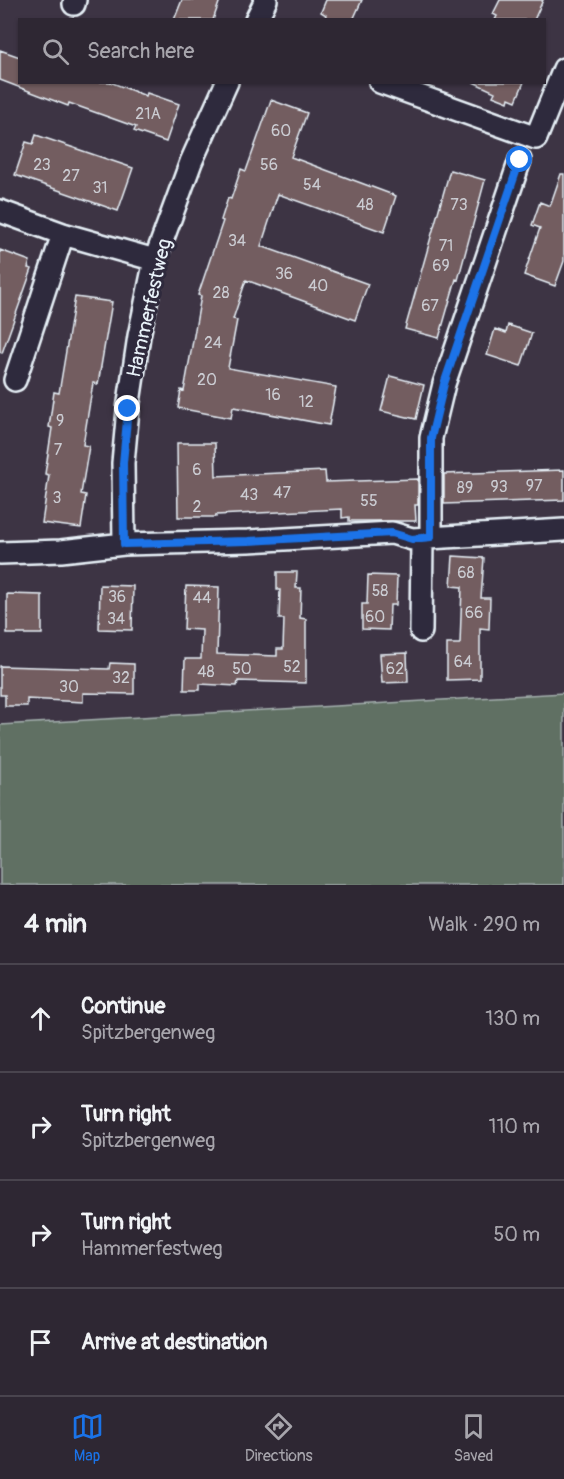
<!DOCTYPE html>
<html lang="en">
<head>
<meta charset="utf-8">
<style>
	:root { --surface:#2e2733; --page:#362f3b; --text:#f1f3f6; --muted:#a7a5ac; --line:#49444e; --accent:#1a73e8 }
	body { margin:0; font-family:Pangolin,sans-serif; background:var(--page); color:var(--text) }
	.stop { position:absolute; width:18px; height:18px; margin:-14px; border:4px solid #1a73e8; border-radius:50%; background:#fff }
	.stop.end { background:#1a73e8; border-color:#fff; box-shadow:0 2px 6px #0008 }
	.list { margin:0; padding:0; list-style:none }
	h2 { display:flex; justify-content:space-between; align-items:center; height:78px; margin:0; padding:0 24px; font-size:26px }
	h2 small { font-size:20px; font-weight:400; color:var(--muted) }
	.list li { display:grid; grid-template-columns:39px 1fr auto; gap:18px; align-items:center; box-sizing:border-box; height:108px; padding:0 24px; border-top:2px solid var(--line) }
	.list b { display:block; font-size:22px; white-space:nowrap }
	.list p { margin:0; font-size:20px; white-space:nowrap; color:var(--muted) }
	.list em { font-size:20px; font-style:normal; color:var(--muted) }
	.icon { flex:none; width:33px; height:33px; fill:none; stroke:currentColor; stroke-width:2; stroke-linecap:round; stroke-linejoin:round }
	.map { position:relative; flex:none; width:564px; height:885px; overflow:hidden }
	.search { position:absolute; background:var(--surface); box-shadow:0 2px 4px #0004; left:18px; right:18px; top:18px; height:66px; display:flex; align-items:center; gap:15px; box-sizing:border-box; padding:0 21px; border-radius:0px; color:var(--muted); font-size:22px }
	.sheet { height:510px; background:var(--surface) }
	nav { display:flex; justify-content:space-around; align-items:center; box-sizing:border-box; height:84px; border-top:2px solid var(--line); background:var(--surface); font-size:16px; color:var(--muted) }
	nav a { display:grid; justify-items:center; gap:3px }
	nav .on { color:var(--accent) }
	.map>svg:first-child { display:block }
	.green { fill:#616f64; stroke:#a4b0ae; stroke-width:1.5 }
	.building { fill:#735d61; stroke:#e8f1f8; stroke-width:1.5 }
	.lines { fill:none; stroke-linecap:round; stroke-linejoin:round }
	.minor-casing { stroke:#e8f1f8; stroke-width:26 }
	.minor { stroke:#2f2a3d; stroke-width:21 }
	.route { stroke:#1a73e8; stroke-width:8 }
	.labels { text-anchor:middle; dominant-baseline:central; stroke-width:6; stroke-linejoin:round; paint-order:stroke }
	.number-label { font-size:16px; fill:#cbccd2 }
	.street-label { font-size:20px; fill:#e8f1f8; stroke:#2f2a3d }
</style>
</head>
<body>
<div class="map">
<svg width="564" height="885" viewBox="0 0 564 885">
	<rect width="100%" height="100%" fill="#3d3444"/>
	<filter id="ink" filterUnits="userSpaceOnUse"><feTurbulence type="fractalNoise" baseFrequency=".0167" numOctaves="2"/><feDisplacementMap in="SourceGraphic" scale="12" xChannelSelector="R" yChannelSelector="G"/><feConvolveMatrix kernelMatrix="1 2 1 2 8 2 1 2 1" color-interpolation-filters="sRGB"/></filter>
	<g filter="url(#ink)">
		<path class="green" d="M564,693v192h-564v-160z"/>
		<path class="building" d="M182,0h38l-7,20h-39z
			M326,0h36l-9,20h-29l2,-5 -5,-3z
			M500,0h43l-9,20h-39l2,-4 -4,-2z
			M0,50l20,7v25h90l36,14 1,-3 32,11 -13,38 -32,-11 2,-4 -67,-24 -1,3 -68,-26z
			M473,82h51l-8,19 -7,-3 -1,4 -15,-6 2,-4z
			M271,100l36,13 -16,44 105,39 -12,36 -106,-38 -17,52 107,38 -13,36 -109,-40 -13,39 4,1 -9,48 108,19 -7,38 -96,-18 -2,11 -53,-10 3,-18 3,1 17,-95 -3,-1 25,-74 -2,-1 7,-22 3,1 10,-30 5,2z
			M36,135l97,33 -15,43 -103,-36 11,-33 7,2z
			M450,170l35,10 -27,100 -2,-1 -17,59 -34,-9z
			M561,174h3v87l-9,25 -31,-11 16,-47 -8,-3 8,-23 10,4z
			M0,250l30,11 -2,7 4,1 -30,84 -2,-1z
			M75,297l37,5 -14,82 -5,-1 -10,62 6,1 -8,48 5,1 -5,33 -39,-5 7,-48 -4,-1 7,-46 -3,-1 5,-35 5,1z
			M508,325l24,8 -11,33 -34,-11 8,-26 11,4z
			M390,376l34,9 -8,34 -35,-8z
			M177,443h38l1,33 109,-5 1,11 92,-3v26h-3l1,16h-67v-4l-7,1v-9l-126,6v2h-38z
			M564,470v30l-120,4v-30z
			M453,556l31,2 -3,40h9l-1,31 -9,-1v51l-33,1v-36h13l2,-57 -11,-1z
			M277,572h20l-1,16h5l-1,30 6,1v64l-68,-2 -1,5 -37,-2v6h-16l1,-31h16l1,-29 -18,-1 2,-43 33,1 -2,67 60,2v-7h6l1,-30h-5l1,-29h-3z
			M368,575l29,1 -1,29h-6l-1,25 -27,-1v-25h5z
			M100,585l33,1 -1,44 -33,-1z
			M7,594l35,1v39h-35z
			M407,653l1,29 -26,1 -2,-29z
			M110,663l24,1v30l-51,-1v9l-56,-3v7h-22v-11h-5v-29l109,3z"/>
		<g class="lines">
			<g class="minor-casing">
				<path id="minor" d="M74,4l1,-4
					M256,20l10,-20
					M380,82l156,56 28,-69
					M0,211l63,23 92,26
					M15,380l48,-146
					M431,537v-99l13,-54 76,-224
					M124,544l-1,-81 5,-54 11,-73 16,-76 36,-98 36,-80
					M0,553l61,-2 63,-7 124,-3 144,-8 20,6 152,-9
					M421,631l1,-92"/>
			</g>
			<use href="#minor" class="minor"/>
		</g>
	</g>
	<g class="lines" filter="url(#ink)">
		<path class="route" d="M128,409l-5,54 1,81 124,-3 144,-8 20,6 19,-2v-99l13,-54 76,-224"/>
	</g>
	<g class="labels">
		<g class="number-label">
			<text x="148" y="114">21A</text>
			<text x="281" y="131">60</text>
			<text x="42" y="165">23</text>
			<text x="269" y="165">56</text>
			<text x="71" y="176">27</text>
			<text x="312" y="185">54</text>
			<text x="100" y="188">31</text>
			<text x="365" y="205">48</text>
			<text x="459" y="205">73</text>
			<text x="237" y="241">34</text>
			<text x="446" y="246">71</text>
			<text x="441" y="266">69</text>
			<text x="284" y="274">36</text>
			<text x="318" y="286">40</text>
			<text x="221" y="293">28</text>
			<text x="430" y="306">67</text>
			<text x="213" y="343">24</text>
			<text x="207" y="380">20</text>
			<text x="273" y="395">16</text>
			<text x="306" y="402">12</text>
			<text x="60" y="421">9</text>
			<text x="58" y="450">7</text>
			<text x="197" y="470">6</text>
			<text x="534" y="486">97</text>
			<text x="499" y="487">93</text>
			<text x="465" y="488">89</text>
			<text x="282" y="493">47</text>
			<text x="249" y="495">43</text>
			<text x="57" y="498">3</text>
			<text x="369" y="501">55</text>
			<text x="197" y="507">2</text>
			<text x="466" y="573">68</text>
			<text x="380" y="591">58</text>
			<text x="117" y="597">36</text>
			<text x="202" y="598">44</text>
			<text x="474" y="613">66</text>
			<text x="375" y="617">60</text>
			<text x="116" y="619">34</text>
			<text x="463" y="662">64</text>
			<text x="292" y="667">52</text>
			<text x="242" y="669">50</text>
			<text x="395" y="669">62</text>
			<text x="206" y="672">48</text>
			<text x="121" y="678">32</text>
			<text x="69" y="687">30</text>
		</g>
		<g class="street-label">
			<text transform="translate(149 308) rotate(-77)">Hammerfestweg</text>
		</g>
	</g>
</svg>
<div class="stop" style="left:520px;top:160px"></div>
<div class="stop end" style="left:128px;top:409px"></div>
<div class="search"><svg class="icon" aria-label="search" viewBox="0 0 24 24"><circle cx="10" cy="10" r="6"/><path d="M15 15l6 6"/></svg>Search here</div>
</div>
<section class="sheet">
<h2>4 min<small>Walk · 290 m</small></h2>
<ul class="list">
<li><svg class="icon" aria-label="ahead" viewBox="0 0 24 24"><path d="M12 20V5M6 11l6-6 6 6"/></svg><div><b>Continue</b><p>Spitzbergenweg</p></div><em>130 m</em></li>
<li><svg class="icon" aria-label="right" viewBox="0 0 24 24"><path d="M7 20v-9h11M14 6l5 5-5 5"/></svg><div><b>Turn right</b><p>Spitzbergenweg</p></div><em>110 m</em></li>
<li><svg class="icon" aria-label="right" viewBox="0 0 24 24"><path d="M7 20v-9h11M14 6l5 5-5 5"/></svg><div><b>Turn right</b><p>Hammerfestweg</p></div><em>50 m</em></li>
<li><svg class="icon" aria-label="arrive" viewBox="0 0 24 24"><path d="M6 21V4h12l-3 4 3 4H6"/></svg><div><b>Arrive at destination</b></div></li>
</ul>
</section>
<nav>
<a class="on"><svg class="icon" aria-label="map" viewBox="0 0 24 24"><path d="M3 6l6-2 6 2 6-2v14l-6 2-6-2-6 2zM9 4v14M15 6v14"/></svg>Map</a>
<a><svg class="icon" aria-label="directions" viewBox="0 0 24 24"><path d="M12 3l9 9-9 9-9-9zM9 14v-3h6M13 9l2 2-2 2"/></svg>Directions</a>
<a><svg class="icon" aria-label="saved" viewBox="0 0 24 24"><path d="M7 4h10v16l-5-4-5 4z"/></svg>Saved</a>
</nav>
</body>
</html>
